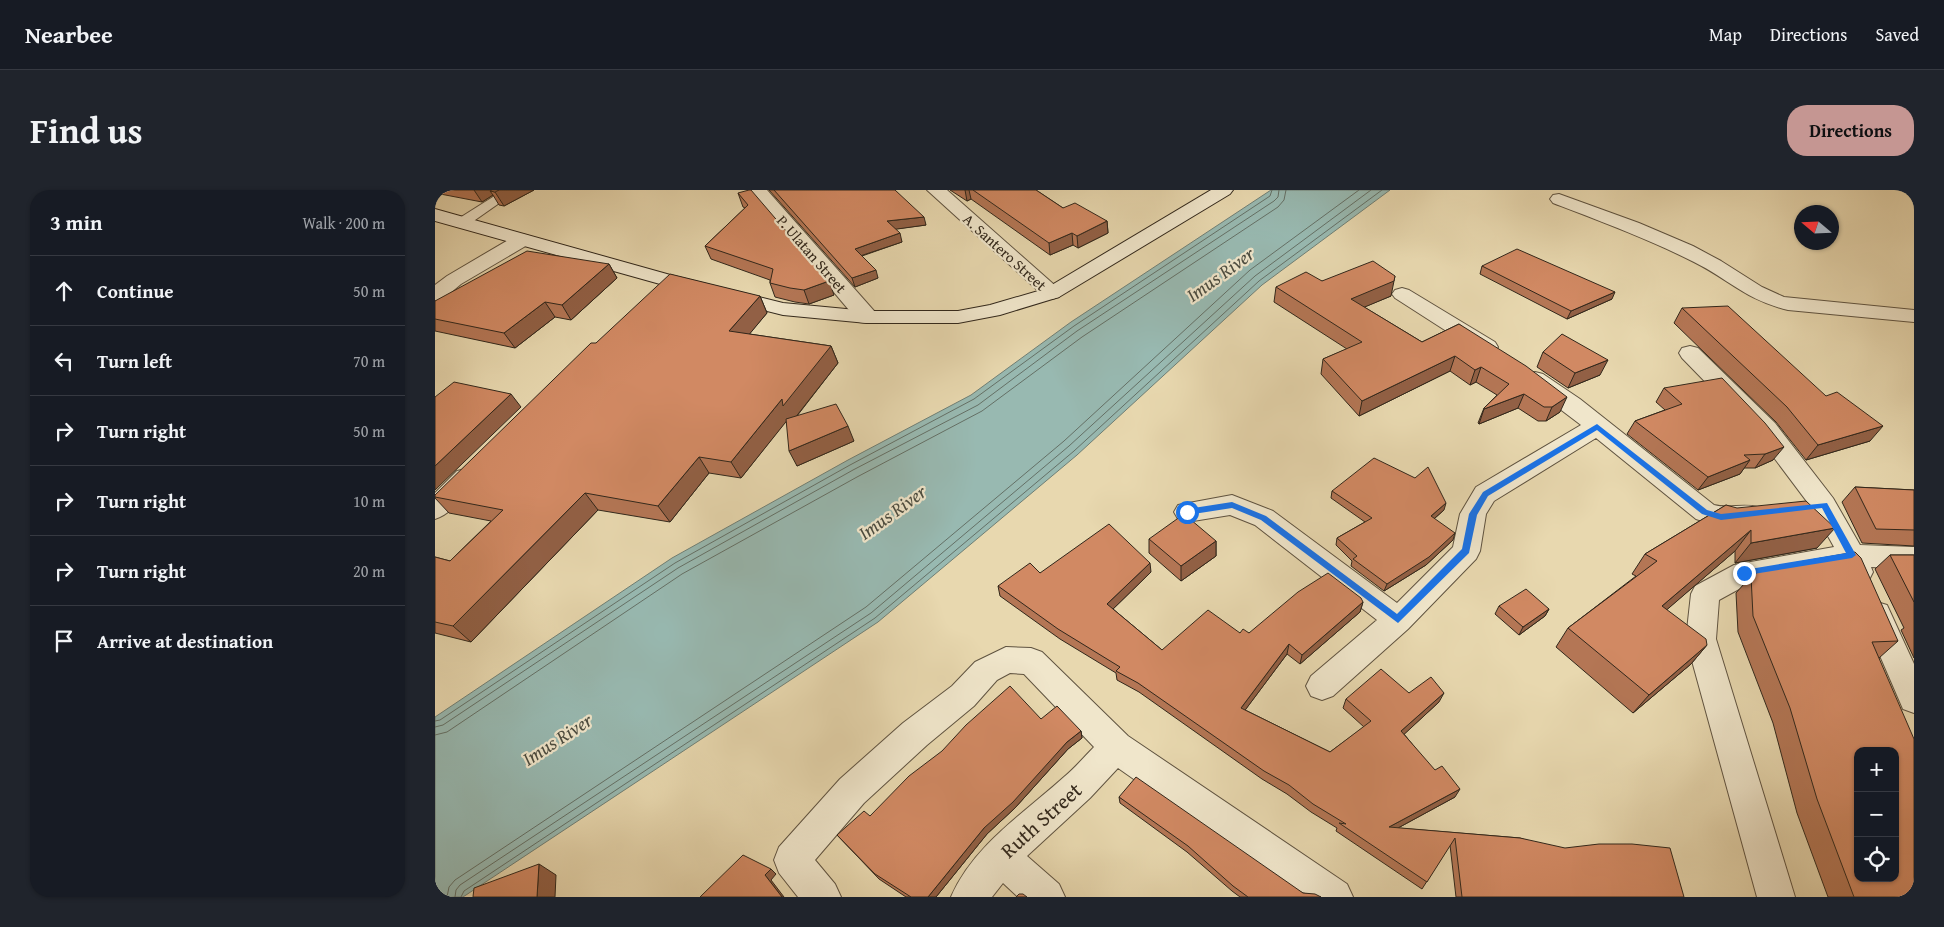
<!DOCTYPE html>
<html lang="en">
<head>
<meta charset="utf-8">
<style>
	:root { --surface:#171b24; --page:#20242c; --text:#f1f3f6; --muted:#9ea1a6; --line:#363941; --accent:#c59692 }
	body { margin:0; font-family:"Gentium Book Plus",serif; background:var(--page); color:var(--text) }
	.controls { position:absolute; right:15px; bottom:15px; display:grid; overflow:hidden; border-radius:10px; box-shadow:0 1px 4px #0004 }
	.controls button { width:45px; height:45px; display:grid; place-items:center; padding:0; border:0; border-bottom:1px solid var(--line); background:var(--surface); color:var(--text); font:25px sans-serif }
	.compass { position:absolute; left:1359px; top:15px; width:45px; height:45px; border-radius:50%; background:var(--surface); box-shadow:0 1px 4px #0004; rotate:289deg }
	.stop { position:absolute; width:15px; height:15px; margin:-11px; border:4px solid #1a73e8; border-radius:50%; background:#fff }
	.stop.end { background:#1a73e8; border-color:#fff; box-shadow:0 1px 5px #0008 }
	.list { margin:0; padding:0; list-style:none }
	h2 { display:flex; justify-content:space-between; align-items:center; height:65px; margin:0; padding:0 20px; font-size:21px }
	h2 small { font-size:16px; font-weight:400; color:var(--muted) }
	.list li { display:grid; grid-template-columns:32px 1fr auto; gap:15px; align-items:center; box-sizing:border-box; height:70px; padding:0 20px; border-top:1px solid var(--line) }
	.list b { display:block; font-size:19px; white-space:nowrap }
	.list em { font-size:16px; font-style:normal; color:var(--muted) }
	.icon { flex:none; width:28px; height:28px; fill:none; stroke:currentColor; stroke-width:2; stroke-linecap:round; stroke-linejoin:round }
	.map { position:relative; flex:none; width:1479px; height:707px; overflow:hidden; border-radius:20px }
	header { display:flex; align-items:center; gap:30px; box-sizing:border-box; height:70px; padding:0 25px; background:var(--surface); border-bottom:1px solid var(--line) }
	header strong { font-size:24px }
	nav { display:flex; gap:28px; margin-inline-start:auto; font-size:18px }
	.intro { display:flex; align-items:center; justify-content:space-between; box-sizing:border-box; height:120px; padding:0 30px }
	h1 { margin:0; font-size:35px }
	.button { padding:12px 22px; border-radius:20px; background:var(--accent); color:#111; font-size:18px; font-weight:700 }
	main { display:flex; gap:30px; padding:0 30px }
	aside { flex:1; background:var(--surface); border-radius:20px; box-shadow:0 1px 4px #0004 }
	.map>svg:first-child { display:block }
	.water { fill:#98b9b1; stroke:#6f7f75 }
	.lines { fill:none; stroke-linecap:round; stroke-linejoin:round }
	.shore { stroke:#647066; stroke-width:1 }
	.service-casing { stroke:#5f5340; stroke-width:2 }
	.minor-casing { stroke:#5f5340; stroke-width:2 }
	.secondary-casing { stroke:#31271b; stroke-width:2 }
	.service { fill:#f0e6cb; fill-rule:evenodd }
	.minor { fill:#f0e6cb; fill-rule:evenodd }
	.secondary { fill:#f0e6cb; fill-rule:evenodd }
	.wall { fill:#b47655; stroke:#31271b }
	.shaded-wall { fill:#926045; stroke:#31271b }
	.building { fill:#d18963; stroke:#31271b; fill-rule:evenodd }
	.route { fill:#1a73e8 }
	.labels { text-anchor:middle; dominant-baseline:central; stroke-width:4.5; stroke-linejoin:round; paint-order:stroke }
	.far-street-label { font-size:15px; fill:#31271b; stroke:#f0e6cb }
	.water-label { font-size:19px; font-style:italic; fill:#4b4c40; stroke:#f0e6cb }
	.near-street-label { font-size:21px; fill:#31271b; stroke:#f0e6cb }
</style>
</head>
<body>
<header>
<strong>Nearbee</strong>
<nav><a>Map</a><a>Directions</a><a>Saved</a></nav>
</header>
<div class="intro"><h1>Find us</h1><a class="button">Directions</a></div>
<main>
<aside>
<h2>3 min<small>Walk · 200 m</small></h2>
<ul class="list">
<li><svg class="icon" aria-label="ahead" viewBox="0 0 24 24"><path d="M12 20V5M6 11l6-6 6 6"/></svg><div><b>Continue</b></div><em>50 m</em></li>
<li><svg class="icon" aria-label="left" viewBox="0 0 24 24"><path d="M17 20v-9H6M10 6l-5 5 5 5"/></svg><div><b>Turn left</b></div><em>70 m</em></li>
<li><svg class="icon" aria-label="right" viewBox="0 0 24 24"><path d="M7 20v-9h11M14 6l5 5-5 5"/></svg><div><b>Turn right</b></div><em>50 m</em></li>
<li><svg class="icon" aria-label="right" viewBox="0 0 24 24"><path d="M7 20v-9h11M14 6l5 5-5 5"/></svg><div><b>Turn right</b></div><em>10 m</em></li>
<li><svg class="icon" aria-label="right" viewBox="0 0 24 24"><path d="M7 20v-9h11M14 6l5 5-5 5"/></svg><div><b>Turn right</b></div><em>20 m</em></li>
<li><svg class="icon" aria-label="arrive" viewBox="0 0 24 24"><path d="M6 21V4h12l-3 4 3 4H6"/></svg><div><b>Arrive at destination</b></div></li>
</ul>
</aside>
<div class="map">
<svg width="1479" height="707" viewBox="0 0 1479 707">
	<rect width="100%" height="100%" fill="#e8d8af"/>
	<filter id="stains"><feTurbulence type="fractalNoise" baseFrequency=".004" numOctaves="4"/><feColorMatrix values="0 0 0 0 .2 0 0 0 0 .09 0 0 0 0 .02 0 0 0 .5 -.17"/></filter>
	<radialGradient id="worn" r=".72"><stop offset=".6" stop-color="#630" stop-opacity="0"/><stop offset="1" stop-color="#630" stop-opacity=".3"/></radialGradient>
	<path class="water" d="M836,0h119l-128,95 -185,170 -199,167 -415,275h-28v-180l237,-159 176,-98 123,-65 100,-73z"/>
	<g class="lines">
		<path class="shore" d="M0,531l5,-1 235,-157 175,-98 124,-66 100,-73 196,-130 2,-6
			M0,537l8,-2 235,-157 175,-98 125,-65 99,-74 197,-130 4,-4 1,-7
			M0,545l12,-3 235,-158 175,-97 125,-66 100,-74 196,-130 6,-7 2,-10
			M12,707l2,-10 6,-7 411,-273 198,-166 186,-171 109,-80
			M20,707l1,-7 4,-5 411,-272 198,-167 186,-170 116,-86
			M26,707l3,-6 411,-273 199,-167 185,-170 123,-91"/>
		<g class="service-casing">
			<path id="service" d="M69,0h14l-50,35h-10l-1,-3 1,-3z"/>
		</g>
		<g class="minor-casing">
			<path id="minor" d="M313,0h19l108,122 3,5 -3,5 -8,1 -8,-1z
				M492,0h20l112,99 3,4 -3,4 -7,2 -7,-2z
				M1124,4l80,29 54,23 28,15 41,26 22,10 130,13v12l-126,-12c-42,-10 -58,-30 -94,-48 -46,-23 -94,-41 -141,-59l-3,-4 3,-4z
				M87,44l7,2 3,4 -3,4 -68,40 -19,16 -7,2v-17l12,-9 68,-40z
				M967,98l7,2 86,52 3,5 -3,5 -8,2 -8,-2 -84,-54 -3,-4 3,-4z
				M1255,156l8,2 77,75 58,75 27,47 54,2v22l-43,-2 2,5 -4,8 -10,3 -10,-3 -6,-13 -93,16 -31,17 -3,39 79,258h-38l-71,-258 5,-45 4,-8 39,-21 100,-18 -20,-36 -57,-76 -75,-77 -3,-5 3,-5z
				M1100,182l8,2 37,25 134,106c15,4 29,-2 43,2l4,7 -4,7 -36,6 -25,-8 -100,-81 -102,63 -8,13 -6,37 -4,8 -68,70 -75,67 -11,4 -11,-4 -5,-10 5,-10 66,-56 -122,-95 -25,-10 -43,7 -9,-3 -4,-7 4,-7 54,-10 41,16 124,92 56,-56 7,-33 16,-27 105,-62 -54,-41 -4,-5 4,-5z
				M31,279l9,2 4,7c-9,15 -28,36 -44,41v-26l22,-22z
				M1442,412l10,3 27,59v49l-11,-4 -41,-95 5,-9z
				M571,457l25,1 11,4 86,84 219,148 6,13h-51l-184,-129 -28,30 -63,58 32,28 6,13h-47l-15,-14 -11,14h-41c22,-51 73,-84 113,-120 11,-9 20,-20 30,-30l-70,-73 -14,-1 -13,7 -23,26 -47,39 -63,58 -49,57 20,24 6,13h-43l-19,-24 -5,-13 5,-13 61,-68 63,-56 49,-37 23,-24z"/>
		</g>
		<g class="secondary-casing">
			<path id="secondary" d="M776,0h22l-3,4 -171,103 -59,18 -42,8h-91l-84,-8 -123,-31 -225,-63v-12l239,67 109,27 84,8h91l32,-6 55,-16z"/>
		</g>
		<use href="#service" class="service"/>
		<use href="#minor" class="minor"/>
		<use href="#secondary" class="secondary"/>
	</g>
	<path class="wall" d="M0,0h99l-30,16 -5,-1 -6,-10 -11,7 -47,-9z
		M334,0h126l31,35 -31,4 7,13 -40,14 16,22 -23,9z
		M515,0h86l27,18 44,13 1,12 -30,15 -5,-3 -23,10 -79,-56 -4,2z
		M303,3l96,102 -25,9 -14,-2 -20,-5 -5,-14v-3l-59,-21 -6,-13 40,-38 -2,-1z
		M174,74l8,14 -46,42 -16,-3 -40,31 -80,-17v-30z
		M1047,76l130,33 -45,20 -87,-45z
		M887,91l69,15 -27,11 58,35 37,-18 101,88 -14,9h-8l-20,-13 -39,16 -1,-1 6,-15 13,-13 -21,-13 -6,3 -20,-14 -91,45 -38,-42 2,-15 24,-10 -73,-47 2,-15z
		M325,106l7,17 -18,21 82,12 7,17 -41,53 57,25 -57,25 -11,-45 -45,57 -32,-5 -39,49 -72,-12 -127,132 -36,-9v-76l15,4 41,-40 -42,-8 -14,-15v-1l161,-154z
		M1247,118l188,133 -64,19 -30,-38 -102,-99z
		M1108,162l57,23 -32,13 -31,-21z
		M1229,198l109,72 -18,8h-11l-4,6 -42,16 -71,-56 8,-13 30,-11 -9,-8z
		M1420,297l59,3v56l-52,-3 -20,-41z
		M897,301l112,19 -10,9 19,21 -27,25 -42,26 -33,-25 1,-5 -16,-16 1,-7 28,-16 -34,-24z
		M1291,315l91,43 -82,15v-12l-69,59 41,35 -16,19 -58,49 -77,-66 12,-19 68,-52 -4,-2 13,-20z
		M714,349l67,2v15l-35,25 -32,-28z
		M1455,365h24v103l-13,-28 3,-2 -29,-59z
		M716,382l-38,37 49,41 78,-17h9l114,-31 -3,10 -60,52 -13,-10 -42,56 85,42 34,-25 -21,-19 3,-9 63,-6 30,9 -35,32 51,63 -57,31 122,10 164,59h-228l-6,-52 -28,44 -86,-58 1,-3 -26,-16 -24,-18 -25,-15 -123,-87 -22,-12 -1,-7 -56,-34 -60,-43 -2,-10 42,-13z
		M1316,386l147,65 -19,17 35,239h-86l-31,-84 -24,-90 -35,-91 -2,-39z
		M1064,416l50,3 -4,7 -26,19 -24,-21z
		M606,529l40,12 1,7 -14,11 -53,59 -28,26 -51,63h-30l-27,-18 -42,-44z
		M684,607l184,96 18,4h-81l-8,-6 -45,-39 -67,-49z"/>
	<path class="shaded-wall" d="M39,0h60l-30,16 -9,-14 -5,-1 3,4 -11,7z
		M530,0h4l2,9 -4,2z
		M489,27l2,8 -36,5 -3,-9z
		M672,31l1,12 -30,15 -1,-12z
		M465,43l2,9 -45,15 -2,-8z
		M637,43l1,12 -23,10 -1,-12z
		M174,74l8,14 -46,42 -9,-15z
		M441,80l2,8 -23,9 -3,-9z
		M960,86l-4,20 -43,18 3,-15z
		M394,91l5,14 -25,9 -5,-14z
		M1180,102l-3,7 -45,20 4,-8z
		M325,106l7,17 -29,35 -9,-17z
		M110,112l10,15 -40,31 -11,-15z
		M396,156l7,17 -47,60 -2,-5 -48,60 -10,-16 51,-63z
		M1020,166l-5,15 -91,45 3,-15z
		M1173,170l-8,15 -32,13 7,-15z
		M1046,177l-5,15 -6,3 5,-15z
		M76,204l10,13 -86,83v-24z
		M1089,204l-6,14 -39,16 5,-15z
		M1132,207l-7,15 -14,9 6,-14z
		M413,236l6,15 -57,25 -8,-15z
		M1448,236l-13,15 -64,19 12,-15z
		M1349,257l-11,13 -18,8 10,-14z
		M264,267l10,16 -39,49 -12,-16z
		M1315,270l-10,14 -42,16 10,-13z
		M150,303l13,17 -127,132 -18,-16z
		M1011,313l-2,7 -16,14 3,-8z
		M1400,338l-18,20 -82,15 16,-20z
		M1316,340l-16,21 -87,75 14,-20z
		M1020,343l-2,7 -27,25 -42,26 3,-7z
		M781,351v15l-35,25v-15z
		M715,373l1,9 -43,42 -1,-10z
		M928,412l-3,10 -60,52 2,-9z
		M1114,419l-4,7 -26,19 4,-8z
		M854,454l-2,10 -47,63 1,-9z
		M1272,455l-16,19 -58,49 16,-18z
		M1009,503l-5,9 -41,38 3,-9z
		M646,541l1,7 -14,11 -53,59 -28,26 -51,63h-8l56,-69 83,-86z
		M1025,599l-5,8 -70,38 4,-8z
		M104,674l17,11 -1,22h-18z
		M336,679l5,5 -5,6 13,17h-2l-17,-22z"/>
	<path class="building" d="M57,0h7l-4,2 -5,-1z
		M314,0h2l78,91 -25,9 -14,-2 -20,-5 3,-14 -68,-23 43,-41 -10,-12z
		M339,0h121l29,27 -37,4 13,12 -45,16 21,21 -24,8z
		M538,0h63l27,18 12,-5 32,18 -30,15 -5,-3 -23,10z
		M1082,59l98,43 -44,19 -89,-45z
		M92,61l82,13 -47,41 -17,-3 -41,31 -69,-14v-18z
		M938,71l22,15 -1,5 -43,18 71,43 37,-18 67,42 41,31 -15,10h-8l-20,-13 -40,15v-1l25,-24 -28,-17 -6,3 -20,-14 -93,45 -39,-42 39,-17 -86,-55 30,-15 16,9z
		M235,84l90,22 -31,35 102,15 -48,60 -1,-7 -51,63 -32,-5 -41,49 -73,-13 -132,133 -18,-4v-65l15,4 53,-51 -68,-13v-2l156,-152h5z
		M1293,116l98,90 11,-4 46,34 -65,19 -31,-38 -105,-99z
		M1127,144l46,26 -33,13 -32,-21z
		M1287,188l43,45 19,24 -19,7 -21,1 6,5 -42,17 -73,-56 47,-17 -18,-16z
		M19,192l57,12 -76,72v-69z
		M401,214l12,22 -59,25 -3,-32z
		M939,268l41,20 13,-11 18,36 -15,13 24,17 -26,24 -42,27 -34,-25 4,-3 -20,-18 35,-20 -40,-27z
		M1420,297l59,3v40l-38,-1z
		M1371,311l29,27 -84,15v-13l-89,76 44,33 1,6 -58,50 -81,-67 89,-67 -12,-7 81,-49 11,3z
		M749,324l32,27 -35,25 -32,-27z
		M674,334l41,39 -43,41 55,46 46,-40 32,23 3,-4 6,4 49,-41 30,-19 33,25 2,4 -61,53 -13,-11 -48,64 89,44 41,-31 -25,-22 35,-30 28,24 22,-16 13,16 -43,38 34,39 7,-4 18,23 -71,38 131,11 45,10 34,-4h33l38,4 14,49h-222l-7,-59 -28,44 -88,-59 7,1 -33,-20 -24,-19 -25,-14 -126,-88 -22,-12 4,-4 -62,-38 -60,-43 32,-23 10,10z
		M1420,362l6,6 37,83 -26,1 42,97v158h-60l-37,-98 -27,-91 -37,-92 -2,-40 14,-8zM1423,561h37v127h-37z
		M1455,365h24v47z
		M1091,399l23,20 -26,18 -24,-21z
		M575,496l31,33 16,-13 24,25 -14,11 -54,60 -29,26 -56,69h-17l-36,-23 -38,-39 27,-24 6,5 39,-40 33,-25 24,-26z
		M701,587l167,116 12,1 6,3h-73l-15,-11 -45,-40 -69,-49z
		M308,665l28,14 -6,6 17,22h-82z
		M104,674l-2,33h-64l1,-9z
		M584,704h4l4,3h-11z"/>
	<path class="route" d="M1162,234l110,86 14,4 106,-11 29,52 -4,3 -111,18 -1,-3 4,-3 102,-17 -24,-45 -101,12 -19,-6 -105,-84 -109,66 -11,19 -8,38 -71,70 -137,-103 -29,-12 -45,7 -3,-3 3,-3 45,-7 34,14 131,98 65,-65 7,-35 14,-22z"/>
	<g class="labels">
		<g class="far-street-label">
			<text transform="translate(570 62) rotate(42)">A. Santero Street</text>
			<text transform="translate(377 64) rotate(49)">P. Ulatan Street</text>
		</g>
		<g class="water-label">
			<text transform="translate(785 84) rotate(-36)">Imus River</text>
			<text transform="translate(457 322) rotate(-36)">Imus River</text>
			<text transform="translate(122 549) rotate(-33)">Imus River</text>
		</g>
		<g class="near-street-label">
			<text transform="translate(606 630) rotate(-42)">Ruth Street</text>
		</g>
	</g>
	<rect width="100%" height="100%" filter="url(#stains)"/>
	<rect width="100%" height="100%" fill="url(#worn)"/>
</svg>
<div class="controls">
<button>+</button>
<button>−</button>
<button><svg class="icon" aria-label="locate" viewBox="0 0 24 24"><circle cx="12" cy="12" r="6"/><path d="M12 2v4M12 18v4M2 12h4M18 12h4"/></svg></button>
</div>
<svg class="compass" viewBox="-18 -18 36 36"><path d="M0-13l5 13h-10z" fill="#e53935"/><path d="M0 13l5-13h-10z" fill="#9ea1a6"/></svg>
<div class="stop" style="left:752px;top:322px"></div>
<div class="stop end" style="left:1309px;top:383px"></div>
</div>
</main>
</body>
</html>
